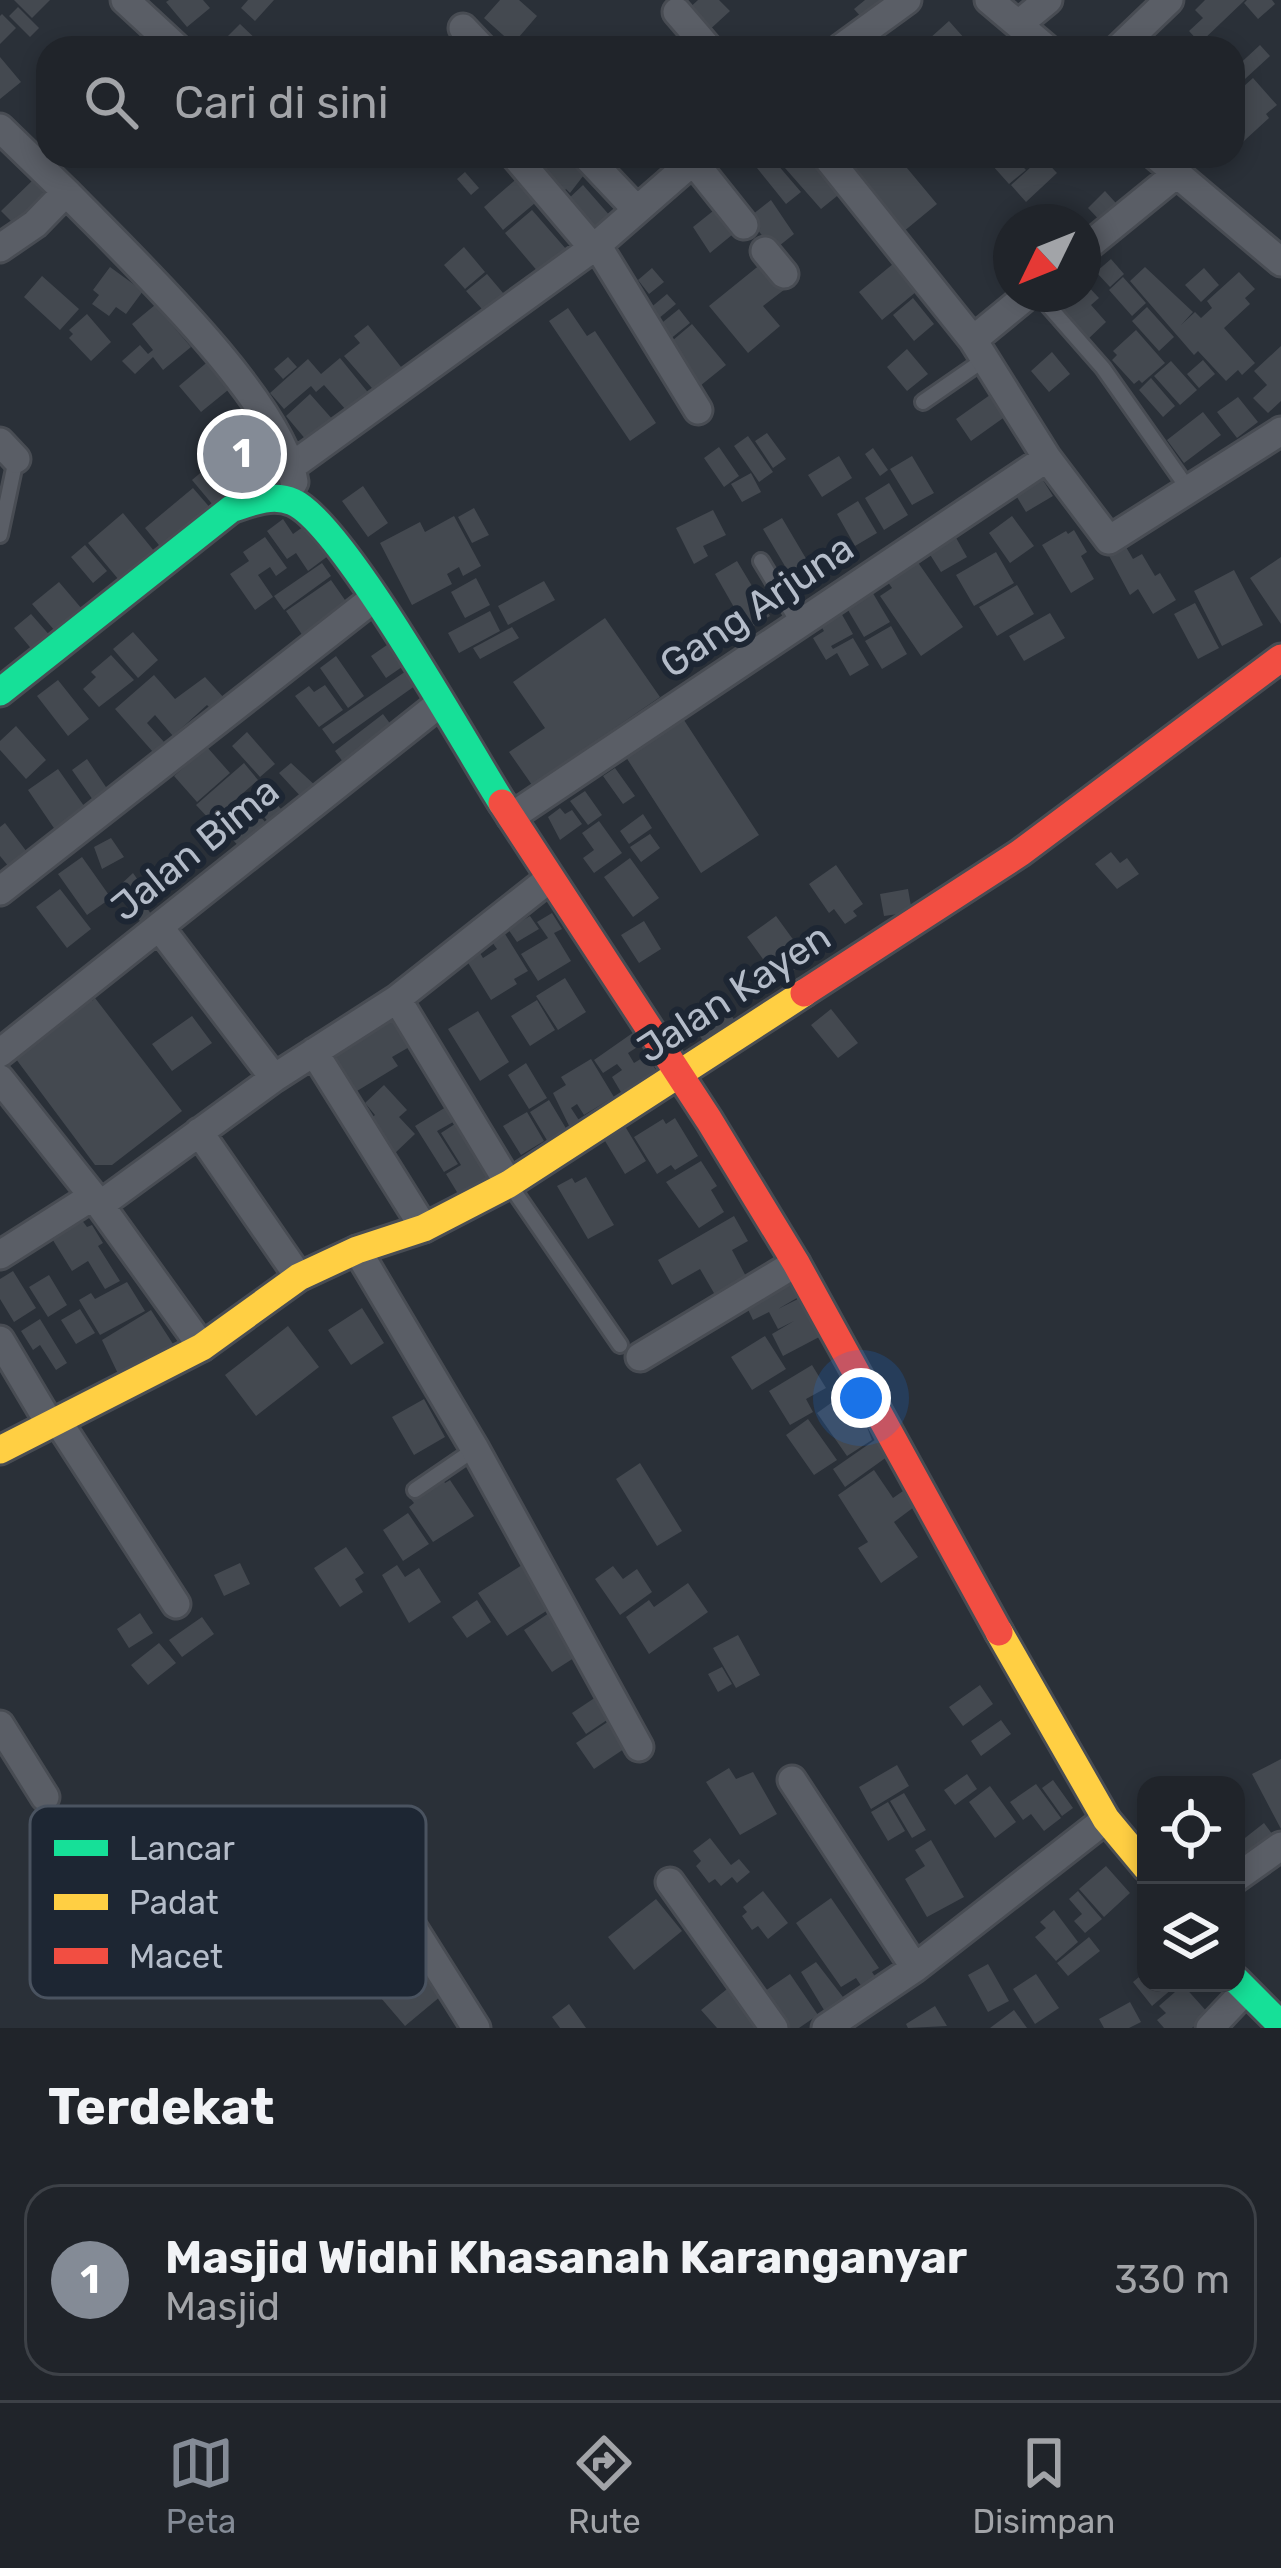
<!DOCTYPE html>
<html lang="id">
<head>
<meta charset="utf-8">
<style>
	:root { --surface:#20242a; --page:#2d3036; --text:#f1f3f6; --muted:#a2a4a8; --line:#3d4147; --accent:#848b96 }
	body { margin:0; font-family:Rubik,sans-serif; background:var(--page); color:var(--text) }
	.controls { position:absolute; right:36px; bottom:36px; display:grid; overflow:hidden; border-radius:24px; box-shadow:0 6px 18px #0003 }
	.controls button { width:108px; height:108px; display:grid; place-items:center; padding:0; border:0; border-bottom:3px solid var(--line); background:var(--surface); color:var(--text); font:60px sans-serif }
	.compass { position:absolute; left:993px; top:204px; width:108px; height:108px; border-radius:50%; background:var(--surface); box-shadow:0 6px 18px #0003; rotate:227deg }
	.you { position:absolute; left:861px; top:1398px; width:42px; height:42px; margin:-30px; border:9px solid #fff; border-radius:50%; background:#1a73e8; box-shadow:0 0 0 18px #1a73e833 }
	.badge { display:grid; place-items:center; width:78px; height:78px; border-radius:50%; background:var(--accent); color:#fff; font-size:39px; font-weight:700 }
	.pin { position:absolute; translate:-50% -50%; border:6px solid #fff; box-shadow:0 3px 12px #0006 }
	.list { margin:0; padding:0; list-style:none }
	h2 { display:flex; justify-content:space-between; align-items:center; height:156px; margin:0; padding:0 48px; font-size:51px }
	h2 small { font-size:39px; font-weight:400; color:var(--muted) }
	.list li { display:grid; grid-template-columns:78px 1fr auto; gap:36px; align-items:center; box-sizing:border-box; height:192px; margin:0 24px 24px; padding:0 24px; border:3px solid var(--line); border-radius:36px }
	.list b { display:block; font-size:45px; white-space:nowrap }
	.list p { margin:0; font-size:39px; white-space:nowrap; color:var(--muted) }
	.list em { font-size:39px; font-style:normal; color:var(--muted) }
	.icon { flex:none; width:66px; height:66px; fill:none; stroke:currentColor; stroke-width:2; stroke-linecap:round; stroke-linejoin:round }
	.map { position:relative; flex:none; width:1281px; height:2028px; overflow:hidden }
	.search { position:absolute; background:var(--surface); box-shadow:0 6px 18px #0003; left:36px; right:36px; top:36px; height:132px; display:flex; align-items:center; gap:30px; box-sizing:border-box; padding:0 42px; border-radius:36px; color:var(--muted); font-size:45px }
	.sheet { height:372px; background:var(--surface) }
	nav { display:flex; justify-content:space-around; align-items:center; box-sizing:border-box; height:168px; border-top:3px solid var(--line); background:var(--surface); font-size:33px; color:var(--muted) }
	nav a { display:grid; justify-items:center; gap:6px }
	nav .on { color:var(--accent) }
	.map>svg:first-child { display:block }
	.building { fill:#444950 }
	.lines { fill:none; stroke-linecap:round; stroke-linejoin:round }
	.lane-casing { stroke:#484c53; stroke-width:20 }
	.street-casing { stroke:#484c53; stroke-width:33 }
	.fast-casing { stroke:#484c53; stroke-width:33 }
	.slow-casing { stroke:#484c53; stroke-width:33 }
	.jam-casing { stroke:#484c53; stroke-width:33 }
	.lane { stroke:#5a5e66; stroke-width:14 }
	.street { stroke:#5a5e66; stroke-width:27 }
	.fast { stroke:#16e098; stroke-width:27 }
	.slow { stroke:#ffcf43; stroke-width:27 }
	.jam { stroke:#f24e42; stroke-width:27 }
	.labels { text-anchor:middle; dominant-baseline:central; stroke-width:12; stroke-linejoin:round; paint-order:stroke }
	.street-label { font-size:39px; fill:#b4bcc9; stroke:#1d2633 }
	.key { fill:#1d2633; stroke:#4a5360; stroke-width:3 }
	.key-label { font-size:33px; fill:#b4bcc9 }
</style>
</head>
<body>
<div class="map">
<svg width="1281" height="2028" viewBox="0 0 1281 2028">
	<rect width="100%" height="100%" fill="#2a3038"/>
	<path class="building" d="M14,0h36l-18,18z
		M169,0h34l7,8 -23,19 -21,-25z
		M248,0h26l-19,21 -14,-13z
		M500,0h19l18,16 -24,28 -29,-26z
		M698,0h21l11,11 -24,22 -20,-22z
		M865,0h16l8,9 -20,17 -15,-17z
		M1205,0h40l-45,43 -11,-12 14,-13 -8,-8z
		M1247,0h25l3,4 -17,15 -14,-16z
		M18,7l21,21 -9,9 -21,-21z
		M2,14l14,14 -16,16v-28z
		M949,21l24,27h-54z
		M240,24l25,24h-49z
		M1260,45l10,11 -37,34v-20z
		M0,57l21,25 -21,17z
		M1253,78l24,27 -11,9 3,4 -36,33v-55z
		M558,156h15l14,15 -17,22 -4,-4 -4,5 -25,-28 11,-9 4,4z
		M783,156h35l29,32 -26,21 -43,-49z
		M846,156h51l40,48 -34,28z
		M984,156h29l13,14 -17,14z
		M771,157l30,35 -15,12 -29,-36z
		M1042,157l15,16 -31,29 -15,-17z
		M465,172l14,16 -8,7 -14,-16z
		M521,175l20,23 -38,32 -19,-23z
		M35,178l22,23 -19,19 -10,-11 -15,14 -12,-12z
		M583,185l28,32 -18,16 -28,-31z
		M1105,191l19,21 -17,16 -19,-20z
		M771,200l23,34 -20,16 -26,-32z
		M532,210l34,39 -27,24 -34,-40z
		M713,211l6,8 6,-5 13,16 -28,23 -17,-26z
		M464,247l21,25 -20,17 -21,-24z
		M767,259l22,27 -26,20 17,20 -32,27 -39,-47z
		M899,259l23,28 -40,33 -23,-28z
		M1111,259l13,15 -14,13 -14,-15z
		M110,267l33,24 -17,23 -10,-7 -7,9 -17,-12 7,-9 -6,-5z
		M1145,267l48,45 -12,13 14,-13 6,6 11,-10 -5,-7 32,-29 16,17 -10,9 5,6 -26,24 31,35 -13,12 -4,-5 -12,11 -28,-30 -4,4 -64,-74z
		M652,268l12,14 -15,12 -11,-14z
		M1204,268l15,17 -18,17 -16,-17z
		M487,274l22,26 -20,17 -23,-26z
		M42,276l37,33 -19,21 -36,-33z
		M1123,277l23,26 -14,13 -23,-26z
		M1086,284l13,14 -8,7 15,17 -20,19 -25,-34 14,-13h8z
		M667,294l9,10 -18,15 -9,-10z
		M913,298l21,26 -20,17 -21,-26z
		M155,305l36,42 -28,23 -10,-13 -18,17 -13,-13 18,-16 8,9 5,-4 -21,-26z
		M1147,307l27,30 -15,14 -27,-30z
		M568,308l19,28 8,-5 61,92 -26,18 -81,-120z
		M679,309l11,14 -21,17 -11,-14z
		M87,314l24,28 -20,19 -22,-23 4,-4 -4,-4z
		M692,324l34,41 -26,21 -34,-40z
		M368,325l37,47 -27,23 -34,-39 16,-13 -6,-7z
		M1136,330l29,33 -23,20 -3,-3 -5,4 -22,-24 5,-5 -4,-4z
		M1281,346v55l-13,12 -15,-15 14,-13 -13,-14z
		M907,349l21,25 -21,17 -20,-24z
		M1052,352l18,22 -21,18 -18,-21z
		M288,357l9,10 -14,12 -9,-10z
		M340,358l35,43 -21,18 -30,-34 -8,7 -5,-6 -27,23 -14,-16 38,-34 13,15z
		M211,359l22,27 -32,26 -22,-26z
		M1203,360l12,14 -16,14 -12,-14z
		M1171,361l26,29 -17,15 -26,-29z
		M1151,378l24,28 -12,11 -24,-27z
		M997,390l16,21 -42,30 -15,-22z
		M310,394l24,27 -27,20 -21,-25z
		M1238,397l20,25 -21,16 -20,-26z
		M1203,412l18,23 -37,28 -17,-23z
		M254,427l13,54 -30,7 -4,-14 -4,1 -10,-40z
		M767,433l19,26 -13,9 -18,-27z
		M748,436l25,36 -14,10 -25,-36z
		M719,447l20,29 -15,11 -20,-29z
		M873,448l15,22 -8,6 -15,-22z
		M839,456l13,22 -30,19 -14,-22z
		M912,456l22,37 -22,12 -22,-36z
		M212,463l26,31 -20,17 -26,-31z
		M751,473l10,19 -19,10 -11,-18z
		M1039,474l14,22 -27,16 -14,-23z
		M889,483l19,32 -24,15 -19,-32z
		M363,486l25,37 -20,14 -26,-36z
		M193,488l19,22 -49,40 -18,-22z
		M858,501l19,32 -22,13 -18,-32z
		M474,508l15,27 -17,8 -14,-26z
		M713,510l13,25 -23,11 5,10 -14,8 -18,-36z
		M123,513l36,44 -35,29 -36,-43z
		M454,516l27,50 -18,10 -4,-9 -12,7 5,10 -40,21 -32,-62 40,-21 5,10z
		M1012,516l22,30 -24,17 -21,-30z
		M782,518l29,49 -19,11 -29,-49z
		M283,519l10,15 14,-10 21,32 -20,15 -12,-18 -9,6 -20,-28z
		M951,529l16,28 -26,15 -17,-27z
		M1074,530l13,22 -6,4 13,23 -23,14 -29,-48 24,-14 2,3z
		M265,537l22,31 -11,8 -6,-9 -12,8 15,22 -18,13 -25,-36 19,-13 -6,-9z
		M1123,542l10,17 9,-5 13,22 5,-3 16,27 -23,14 -15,-25 -8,6 -23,-43z
		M85,545l22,26 -14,12 -22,-26z
		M910,551l53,76 -42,29 -41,-60 12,-8 -11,-16z
		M996,552l18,31 -40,23 -18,-31z
		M1281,557v67l-31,-46z
		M737,561l33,55 -23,14 -32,-56z
		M322,563l9,13 -47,34 -10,-14z
		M1234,570l29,55 -41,21 -28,-55z
		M476,578l14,27 -25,13 -14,-26z
		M331,580l21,30 -45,32 -21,-31z
		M544,581l11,19 -47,25 -10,-19z
		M59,582l23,27 -27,22 -23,-27z
		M1017,585l17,29 -37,22 -18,-29z
		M871,590l19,32 -26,15 -19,-32z
		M1195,603l24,45 -21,11 -24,-45z
		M490,611l10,20 -41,22 -11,-20z
		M840,611l13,23 -22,12 2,3 20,-11 16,27 -19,11 -13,-23 -11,7 -13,-22 11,-7 -5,-8z
		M1050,613l15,25 -41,23 -15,-25z
		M31,614l21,24 -18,14 -20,-24z
		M605,618l55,79 -128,88 -23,-33 36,-24 -32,-46z
		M891,626l16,28 -25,15 -17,-28z
		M512,627l7,11 -39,21 -7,-11z
		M133,632l25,28 -20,18 -25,-29z
		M387,645l15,22 -16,11 -15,-22z
		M111,655l23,25 -35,27 -16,-18 13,-12 -5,-5z
		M336,656l28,40 -16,12 -28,-40z
		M409,669l10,14 -86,61 -11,-15z
		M154,675l21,24 30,-22 20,22 -13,11 -5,-5 -34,31 -18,-21 -8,8 17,19 -11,10 -38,-43z
		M58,680l31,39 -21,17 -31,-40z
		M325,685l18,25 -24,17 -24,-31 14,-10 5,6z
		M383,714l11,15 -48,37 -11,-15z
		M682,717l77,118 -58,38 -77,-119z
		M16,726l30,34 -20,19 -26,-29v-9z
		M247,732l28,32 -15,13 -28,-31z
		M207,747l23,26 -33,29 -23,-26z
		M87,759l21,31 -15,10 -21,-30z
		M244,763l14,17 -47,41 -15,-16z
		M291,763l27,25 -14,12 -25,-27z
		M615,768l20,28 -12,8 -20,-28z
		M58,769l31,44 -31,21 -30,-44z
		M585,791l17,24 -14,10 -18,-24z
		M248,793l15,17 -36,31 -14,-17z
		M274,801l14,16 -14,12 -13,-16z
		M560,808l5,6 7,-4 10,14 -22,16 -12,-23z
		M643,814l9,14 -23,16 -9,-13z
		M260,816l11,13 -27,23 -11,-12z
		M599,821l23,32 -28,20 -11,-15 11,-8 -12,-17z
		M5,823l22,29 -18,15 -9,-11v-29z
		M650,834l10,14 -19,14 -11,-15z
		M111,838l13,19 -22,12 -8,-22z
		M1111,852l9,11 7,-5 12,16 -22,15 -22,-25z
		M82,857l29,41 -24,17 -29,-41z
		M630,858l29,40 -26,19 -29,-40z
		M836,865l27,39 -10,7 4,5 -12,8 -11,-15 -5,4 -20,-29z
		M133,873l21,30 -7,5 8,12 -11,7 -27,-39z
		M60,889l31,40 -24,19 -31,-41z
		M908,889l4,23 -28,4 -4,-22z
		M552,913l10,16 -8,4 17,28 -33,20 -17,-27 27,-16 -11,-16z
		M530,916l9,13 -22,13 -9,-13z
		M776,916l32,44 -29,21 -32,-44z
		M644,921l17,28 -22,14 -18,-28z
		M505,934l23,37 -14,8 3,5 -26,16 -24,-39 13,-8 3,5 14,-9 -5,-7z
		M565,978l21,34 -28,18 -22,-34z
		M88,996l4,5 3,-3 87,113 -70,54h-17l-82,-110z
		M537,1000l18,30 -25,16 -19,-30z
		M724,1005l16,23 -30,22 -17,-23z
		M396,1007l22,35 -26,15 6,9 -41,25 -28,-44z
		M831,1009l27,34 -20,15 -27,-33z
		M478,1011l31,51 -29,19 -32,-52z
		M192,1016l20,27 -40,28 -20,-27z
		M634,1032l8,12 -14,9 6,10 13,-8 16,27 -35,22 -16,-27 10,-7 -5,-6 -14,9 -9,-13z
		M591,1059l23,38 -30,18 -7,-11 -6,4 15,23 -11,7 -22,-45 13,-8 -5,-8z
		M526,1063l21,35 -18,11 -21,-34z
		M384,1085l23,25 -8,7 16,17 -21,20 -29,-30 10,-9 -10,-12z
		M549,1100l18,30 -19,12 -18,-30z
		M446,1107l9,14 -18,10 21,33 -14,8 -29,-46z
		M527,1112l17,29 -23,14 -18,-29z
		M675,1118l23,38 -23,14 -4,-5 -14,9 -23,-37 29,-18 3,5z
		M458,1122l34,56 -32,19 -14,-23 15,-9 -20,-32z
		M623,1123l23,38 -21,13 -23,-38z
		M701,1161l16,25 -6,4 13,22 -25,16 -33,-46z
		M586,1177l28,48 -26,14 -31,-53 15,-8 3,5z
		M734,1216l14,25 -16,9 17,32 -31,18 -18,-31 -28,16 -14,-25z
		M81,1219l6,8 5,-2 11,18 -5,3 22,35 -15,8 -17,-28 -16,10 -21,-34z
		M13,1271l23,37 -22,14 -14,-23v-20z
		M790,1272l12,23 -24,14 24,-12 21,38 -40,21 -11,-22 22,-13 -16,8 -9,-17 -16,8 -11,-23z
		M49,1275l18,30 -19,12 -19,-30z
		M127,1282l18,29 -45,24 -21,-35 12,-7 4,6z
		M362,1308l22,35 -33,22 -23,-35z
		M80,1309l15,24 -19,11 -15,-24z
		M151,1310l24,37 -54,33 -19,-40z
		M40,1319l27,44 -11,7 -16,-25 -7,5 -12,-19z
		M288,1326l31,41 -63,49 -31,-41z
		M765,1336l21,33 -34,21 -21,-33z
		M812,1365l14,23 -20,11 7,13 -23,13 -21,-34z
		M852,1388l20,52 -25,16 -30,-43z
		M424,1399l21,38 -31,18 -22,-38z
		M808,1419l29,41 -23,15 -28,-40z
		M879,1437l12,17 -46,33 -12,-18z
		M640,1463l42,68 -25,15 -41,-67z
		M874,1470l19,28 10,-7 11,16 -20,15 24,35 -37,26 -23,-35 10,-6 -30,-47z
		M441,1477l4,6 5,-3 24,36 -41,26 -24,-35 5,-4 -4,-5z
		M408,1513l21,31 -26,17 -20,-31z
		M346,1547l18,26 -9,6 8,13 -23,15 -26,-39z
		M240,1563l10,21 -26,12 -10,-21z
		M397,1565l8,12 14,-9 22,34 -32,21 -27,-48z
		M522,1565l29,43 -44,28 -29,-43z
		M613,1566l10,13 14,-10 15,23 -32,23 -25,-36z
		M688,1583l20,29 -59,42 -23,-37 23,-17 5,7z
		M477,1600l14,22 -24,16 -15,-21z
		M140,1613l13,20 -24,15 -12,-19z
		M549,1613l28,43 -25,16 -28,-42z
		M202,1617l12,17 -32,23 -13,-17z
		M738,1635l22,40 -24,13 -23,-40z
		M159,1643l17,20 -28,22 -17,-20z
		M722,1667l10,17 -14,8 -10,-18z
		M980,1685l13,19 -30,22 -14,-19z
		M599,1695l14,21 -27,18 -14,-21z
		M612,1719l18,26 -36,24 -18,-26z
		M1001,1720l10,14 -30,22 -10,-15z
		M1281,1759v70l-29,-55z
		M897,1765l12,21 -38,23 -12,-22z
		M729,1768l7,11 17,-7 24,42 -37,21 -34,-53z
		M967,1774l10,15 -22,16 -11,-15z
		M1053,1780l20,28 -11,8 -20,-28z
		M1036,1784l25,34 -17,13 -13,-17 -8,6 -13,-18z
		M990,1786l26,36 -21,16 -26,-36z
		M904,1793l22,37 -14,8 -22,-37z
		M888,1802l17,29 -17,10 -17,-29z
		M1264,1823l15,20 -43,24v-22z
		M710,1838l21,27 8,-6 11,13 -13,11 -5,-6 -11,9 -6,-7 -6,4 -13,-17 5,-5 -8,-10z
		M931,1840l33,57 -37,20 -22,-38 20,-13 -10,-16z
		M1106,1866l24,27 -26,24 -25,-28z
		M763,1891l25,32 -20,16 -10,-13 -6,4 -10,-14 5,-4 -4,-5z
		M1078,1891l24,28 -17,14 -11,-12 8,-7 -13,-15z
		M831,1898l48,70 -7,4 6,9 -14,9 -8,-12 -15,9 -45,-64z
		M656,1899l26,32 -48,39 -26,-33z
		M1054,1910l24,32 -22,19 -21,-24 11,-9 -6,-6z
		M1089,1937l11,14 -32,25 -11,-13z
		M816,1962l27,35 -19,13 -23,-38z
		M422,1963l25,28 -42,35 -24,-28z
		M988,1964l21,37 -21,11 -20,-37z
		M1146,1971v12h33l-27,23 -19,-24z
		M790,1974l28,41 -19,13h-9l-25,-37z
		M1036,1974l23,34 -24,16 -22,-35z
		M732,1985l13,15 -6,5 19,23h-41l-16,-18z
		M1183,1985l26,29 -17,14h-28l-7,-8 9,-7 -7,-7z
		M1130,2002l11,20 -12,6h-25l-5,-9z
		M569,2004l17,24h-26l-8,-11z
		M935,2006l12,20 -39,2 -2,-4z
		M1014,2010l13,18h-37z"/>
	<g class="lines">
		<g class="lane-casing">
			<path id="lane" d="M1038,294l65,74 86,122
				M923,402l62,-43
				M0,535l16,-76
				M761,561l38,63
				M512,1188l108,157
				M415,1490l60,-41"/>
		</g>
		<g class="street-casing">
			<path id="street" d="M125,0l52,48
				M989,0l57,48
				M677,12l31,36
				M1020,23l28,-23
				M463,28l19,20
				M841,48l66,-48
				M1119,48l50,-48
				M0,128l66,64
				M515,156l78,92
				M586,156l50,53
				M826,156l147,184
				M1156,156l125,106
				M693,161l51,64
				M597,245l101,165
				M0,248l35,-24 31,-32c60,62 217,209 228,290
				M1083,250l92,-75
				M765,251l19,23
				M0,442l16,17
				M1047,458l62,82 172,-109
				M292,466l305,-221 102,-89
				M511,817l536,-359 -74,-118 56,-46
				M0,891l374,-293
				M160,928l114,150
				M397,999l112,185
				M314,1052l110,176
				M0,1053l439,-349
				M0,1079l100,126 102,142
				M199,1132l100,145
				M100,1205l174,-127 123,-79 152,-120
				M357,1250l118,199 164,298
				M0,1255l93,-59
				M0,1340l50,84
				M640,1357l156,-94
				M57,1420l119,184
				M0,1725l45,72
				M792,1780l123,188
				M1236,1878l45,-32
				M670,1882l104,146
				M408,1920l68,108
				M826,2028l89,-60 191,-149
				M1210,2028l35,-37"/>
		</g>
		<g class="fast-casing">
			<path id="fast" d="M0,692l231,-183c20,-7 42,-16 62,-7 49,21 173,244 209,301
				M1236,1980l45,45"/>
		</g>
		<g class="slow-casing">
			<path id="slow" d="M0,1450l202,-103 97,-70 58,-27 67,-22 85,-44 295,-191
				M999,1632l107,187 40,48"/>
		</g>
		<g class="jam-casing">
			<path id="jam" d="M502,803l207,317 87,143 203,369
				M804,993l216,-140 261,-195"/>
		</g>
		<use href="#lane" class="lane"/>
		<use href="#street" class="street"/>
		<use href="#fast" class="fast"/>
		<use href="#slow" class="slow"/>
		<use href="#jam" class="jam"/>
	</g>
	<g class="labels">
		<g class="street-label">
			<text transform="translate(757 606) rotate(-34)">Gang Arjuna</text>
			<text transform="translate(195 849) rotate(-39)">Jalan Bima</text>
			<text transform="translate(734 993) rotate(-33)">Jalan Kayen</text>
		</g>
	</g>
	<rect x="30" y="1806" width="396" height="192" rx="18" class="key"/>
	<rect x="54" y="1840" width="54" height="16" fill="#16e098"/>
	<rect x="54" y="1894" width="54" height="16" fill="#ffcf43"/>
	<rect x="54" y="1948" width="54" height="16" fill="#f24e42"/>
	<g class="key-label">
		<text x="129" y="1860">Lancar</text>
		<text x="129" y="1914">Padat</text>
		<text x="129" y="1968">Macet</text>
	</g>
</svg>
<div class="controls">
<button><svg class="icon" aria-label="locate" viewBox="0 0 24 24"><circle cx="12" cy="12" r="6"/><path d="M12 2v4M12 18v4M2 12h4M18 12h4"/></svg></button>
<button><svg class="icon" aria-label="layers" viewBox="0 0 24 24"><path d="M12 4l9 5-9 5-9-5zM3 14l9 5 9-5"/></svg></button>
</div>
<svg class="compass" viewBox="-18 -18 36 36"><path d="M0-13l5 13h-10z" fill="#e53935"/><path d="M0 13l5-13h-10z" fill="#a2a4a8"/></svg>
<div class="you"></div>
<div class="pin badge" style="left:242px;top:454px">1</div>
<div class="search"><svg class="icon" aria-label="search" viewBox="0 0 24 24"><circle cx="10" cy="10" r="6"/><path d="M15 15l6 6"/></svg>Cari di sini</div>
</div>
<section class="sheet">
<h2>Terdekat<small></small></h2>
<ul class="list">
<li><span class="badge">1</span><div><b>Masjid Widhi Khasanah Karanganyar</b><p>Masjid</p></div><em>330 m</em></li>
</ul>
</section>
<nav>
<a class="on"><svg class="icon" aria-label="map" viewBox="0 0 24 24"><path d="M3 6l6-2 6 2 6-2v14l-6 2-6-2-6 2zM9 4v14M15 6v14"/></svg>Peta</a>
<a><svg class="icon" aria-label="directions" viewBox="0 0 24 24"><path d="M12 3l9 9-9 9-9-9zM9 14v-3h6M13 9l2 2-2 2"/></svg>Rute</a>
<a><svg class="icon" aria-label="saved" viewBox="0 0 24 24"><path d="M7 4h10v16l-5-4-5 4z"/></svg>Disimpan</a>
</nav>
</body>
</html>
